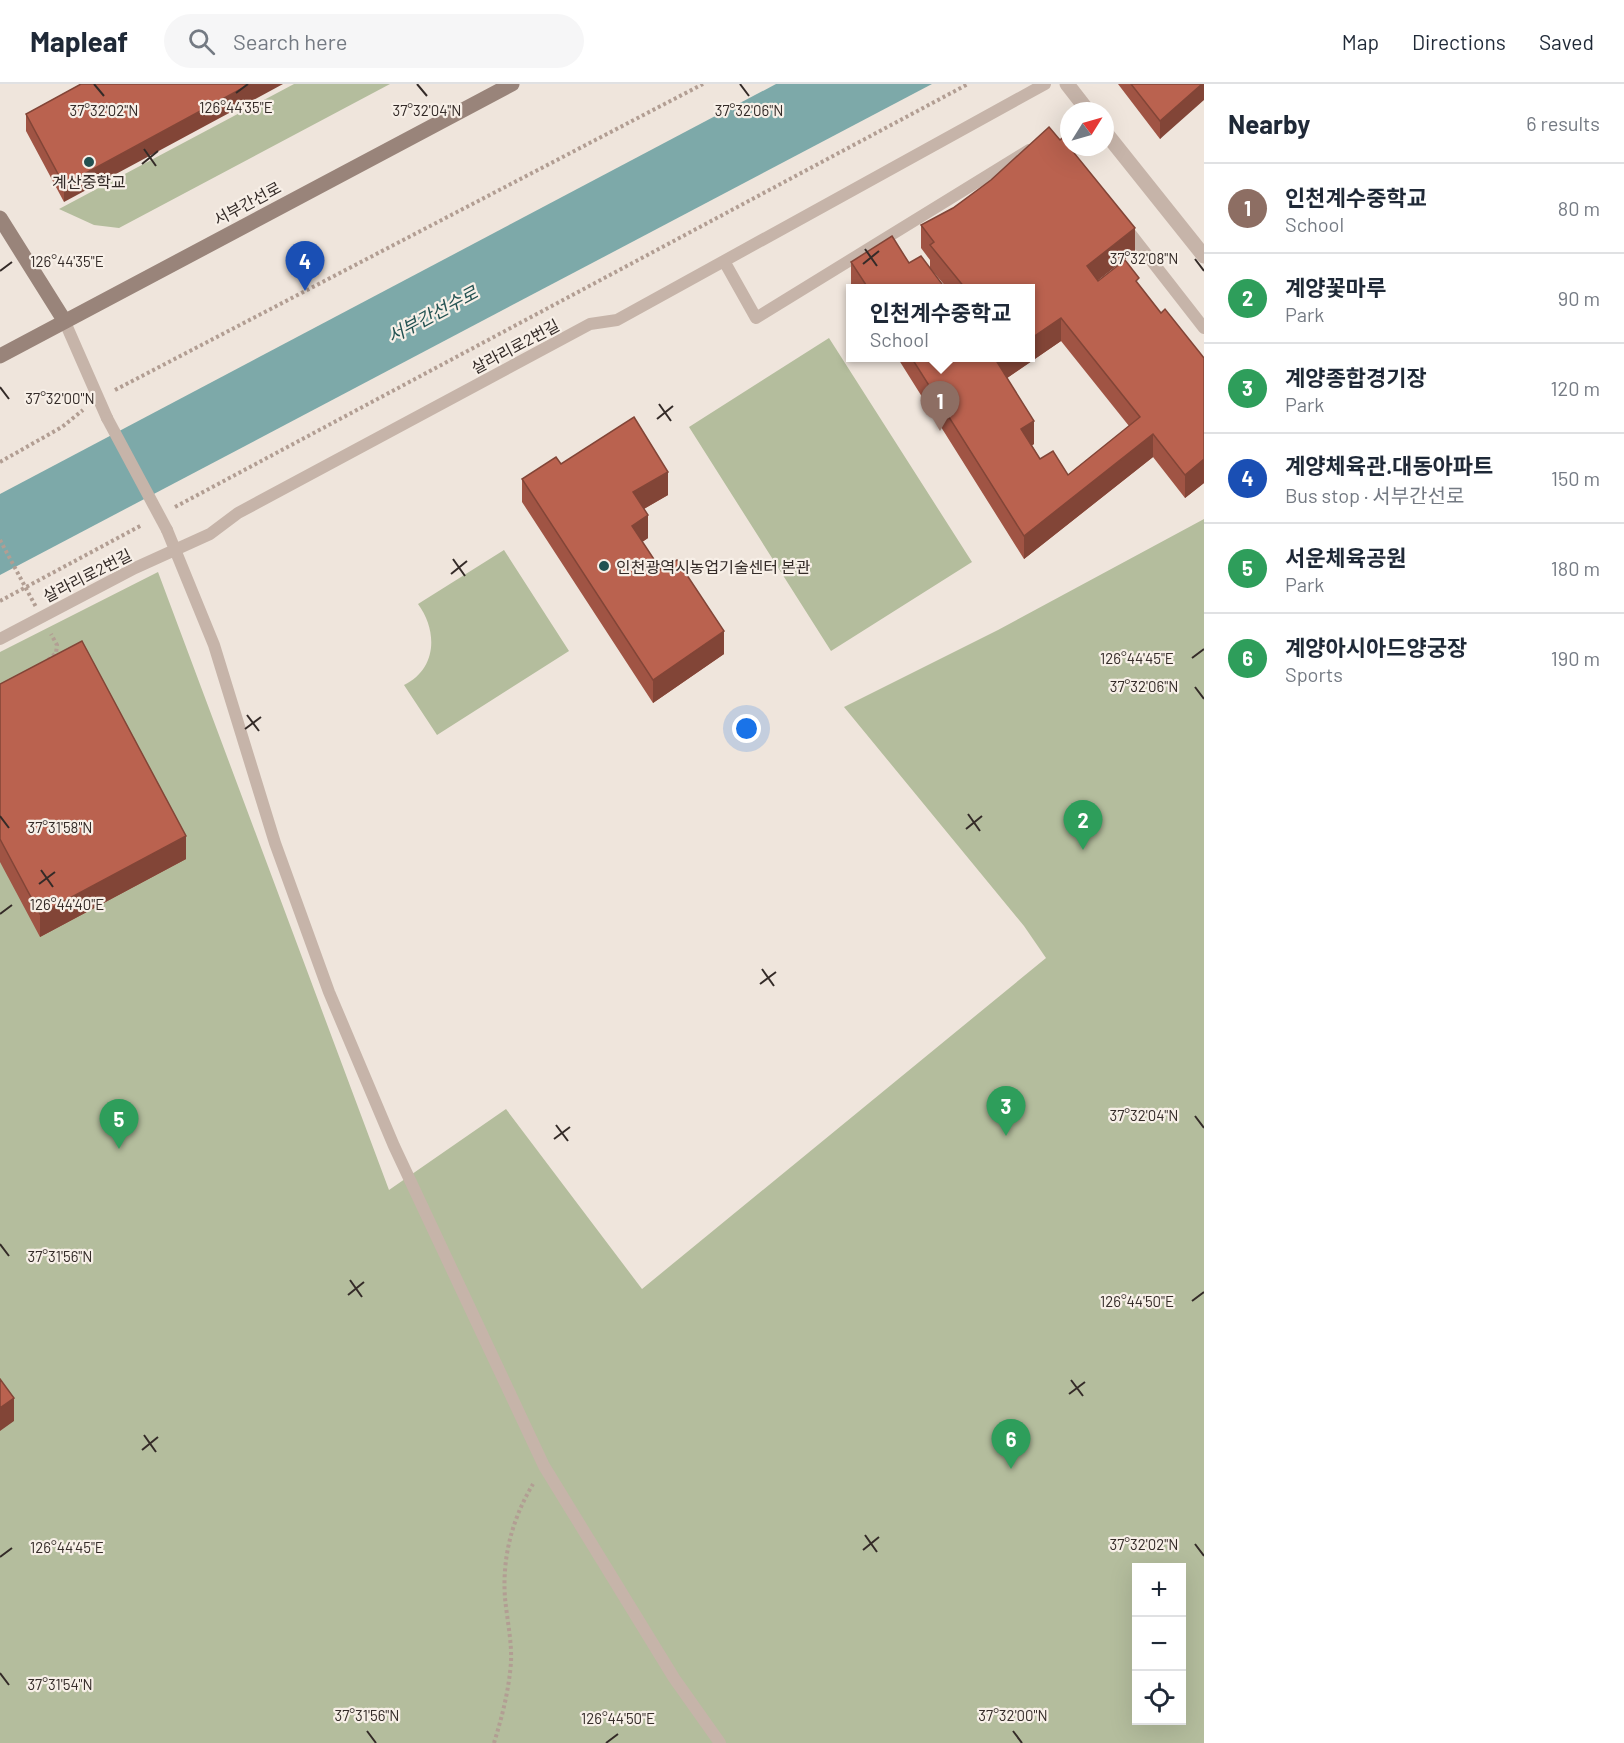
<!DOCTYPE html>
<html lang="en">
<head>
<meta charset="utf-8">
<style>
	:root { --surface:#fff; --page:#f6f6f7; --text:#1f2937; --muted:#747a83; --line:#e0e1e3; --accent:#1a73e8 }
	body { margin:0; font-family:Barlow,"Noto Sans KR",sans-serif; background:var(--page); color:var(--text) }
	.controls { position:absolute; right:18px; bottom:18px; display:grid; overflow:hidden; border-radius:0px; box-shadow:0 6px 24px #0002 }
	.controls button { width:54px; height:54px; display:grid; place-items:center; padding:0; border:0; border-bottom:2px solid var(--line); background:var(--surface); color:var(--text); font:30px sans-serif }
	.compass { position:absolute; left:1060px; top:18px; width:54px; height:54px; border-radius:50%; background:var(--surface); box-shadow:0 6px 24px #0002; rotate:53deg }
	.you { position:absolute; left:747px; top:645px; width:21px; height:21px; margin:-15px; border:4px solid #fff; border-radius:50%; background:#1a73e8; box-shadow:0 0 0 9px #1a73e833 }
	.badge { display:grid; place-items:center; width:39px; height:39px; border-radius:50%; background:var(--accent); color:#fff; font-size:20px; font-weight:700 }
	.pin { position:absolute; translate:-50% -50px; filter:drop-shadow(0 2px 3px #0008) }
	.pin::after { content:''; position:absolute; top:32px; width:21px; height:18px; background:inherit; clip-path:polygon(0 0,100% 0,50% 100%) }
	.popup { position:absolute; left:846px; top:200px; width:189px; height:78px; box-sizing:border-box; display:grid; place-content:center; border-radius:0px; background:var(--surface); filter:drop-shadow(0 2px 4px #0005); font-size:20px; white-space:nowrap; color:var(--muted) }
	.popup b { font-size:22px; color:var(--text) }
	.popup::after { content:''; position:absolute; left:50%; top:100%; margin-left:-12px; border:12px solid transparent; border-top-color:var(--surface) }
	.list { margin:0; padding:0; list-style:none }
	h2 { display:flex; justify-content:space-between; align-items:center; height:78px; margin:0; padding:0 24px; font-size:26px }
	h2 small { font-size:20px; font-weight:400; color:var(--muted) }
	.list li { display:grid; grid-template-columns:39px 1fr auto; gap:18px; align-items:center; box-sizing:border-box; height:90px; padding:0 24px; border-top:2px solid var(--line) }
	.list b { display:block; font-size:22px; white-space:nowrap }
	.list p { margin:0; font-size:20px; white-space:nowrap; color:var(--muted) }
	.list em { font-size:20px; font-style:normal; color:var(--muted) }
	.icon { flex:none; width:33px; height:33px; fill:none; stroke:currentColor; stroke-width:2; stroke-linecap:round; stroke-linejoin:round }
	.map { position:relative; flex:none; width:1204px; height:1659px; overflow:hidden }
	header { display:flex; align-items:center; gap:36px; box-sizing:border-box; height:84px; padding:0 30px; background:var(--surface); border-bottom:2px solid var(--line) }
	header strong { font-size:28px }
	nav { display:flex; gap:33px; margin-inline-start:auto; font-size:21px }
	.search { width:420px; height:54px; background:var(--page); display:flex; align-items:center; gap:15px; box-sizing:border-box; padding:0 21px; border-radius:33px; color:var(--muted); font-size:22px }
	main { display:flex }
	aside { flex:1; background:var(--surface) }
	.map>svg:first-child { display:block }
	.green { fill:#b4bd9d; fill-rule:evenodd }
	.water { fill:#7da9a9 }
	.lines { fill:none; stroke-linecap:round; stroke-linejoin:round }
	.path { stroke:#b29e93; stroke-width:4; stroke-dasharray:3 3; stroke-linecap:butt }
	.lane { stroke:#c6b4a9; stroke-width:12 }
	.street { stroke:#c6b4a9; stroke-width:15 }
	.secondary { stroke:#99847a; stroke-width:15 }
	.path-bridge { stroke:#b29e93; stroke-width:4; stroke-dasharray:3 3; stroke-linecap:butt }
	.lane-bridge { stroke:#c6b4a9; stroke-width:12 }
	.wall { fill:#a05444; fill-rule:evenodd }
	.shaded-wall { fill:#824537 }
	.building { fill:#ba624f; stroke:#824537; stroke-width:1.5 }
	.ticks { fill:none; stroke:#342b28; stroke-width:2 }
	.poi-dot { fill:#225151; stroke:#f7efe7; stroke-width:2 }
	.labels { text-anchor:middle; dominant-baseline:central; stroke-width:4.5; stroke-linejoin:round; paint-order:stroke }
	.poi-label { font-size:16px; fill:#342b28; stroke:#f7efe7 }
	.street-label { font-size:16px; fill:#342b28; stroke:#f7efe7 }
	.water-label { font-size:18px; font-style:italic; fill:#225151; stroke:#f7efe7 }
	.ticks-label { font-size:15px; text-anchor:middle; fill:#342b28; stroke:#f7efe7; stroke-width:4.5; stroke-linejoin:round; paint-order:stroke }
</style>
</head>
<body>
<header>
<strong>Mapleaf</strong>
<div class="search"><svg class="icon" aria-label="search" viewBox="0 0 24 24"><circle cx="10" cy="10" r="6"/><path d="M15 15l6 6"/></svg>Search here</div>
<nav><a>Map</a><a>Directions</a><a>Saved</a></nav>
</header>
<main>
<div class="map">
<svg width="1204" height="1659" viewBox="0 0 1204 1659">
	<rect width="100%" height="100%" fill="#efe5dc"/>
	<path class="green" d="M294,0h96l-271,144 -25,-3 -35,-16z
		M829,254l143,224 -141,89 -142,-224z
		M1204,435v1224h-1204v-1091l158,-80 231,618 117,-81 136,180 404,-331 -22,-32 -180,-219 154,-77zM1136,1484h46v152h-46z
		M504,466l65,101 -132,84 -33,-50c33,-16 34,-54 14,-81z"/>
	<path class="water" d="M776,0h156l-932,491v-81z"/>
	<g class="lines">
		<path class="path" d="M115,306l588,-306
			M0,378l62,-35 21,-17
			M175,423l793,-423
			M0,517l142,-76
			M48,576l8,-7 1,-8 -6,-11
			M494,1659c8,-26 15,-53 17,-81 1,-20 -4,-43 -6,-64 -3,-40 7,-79 28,-114"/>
		<path class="lane" d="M1126,144l78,100
			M724,177l32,57 273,-168
			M64,236l43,98
			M167,446l47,115 61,198 54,149 65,154 150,320 130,212 46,65
			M0,555l135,-71 75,-34 28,-21 352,-189 27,-4 428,-236"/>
		<path class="street" d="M1067,0l21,27
			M1105,48l99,124"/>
		<path class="secondary" d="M0,134l64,102
			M0,272l512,-272"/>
		<path class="path-bridge" d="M0,456l36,67"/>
		<path class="lane-bridge" d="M107,334l60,112"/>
	</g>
	<path class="wall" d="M81,0l-17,118 -38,-71v-17z
		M1118,0h86l-44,55z
		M921,141l214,26 -37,29 41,5 22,28 43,45v125l-19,15 -32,-41 -129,102 -127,-202h133v-69h-83l-17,-20v-8l-9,-12zM1061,257l68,85 -61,49 -28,-16 -8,-14 2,-1 -27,-66z
		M851,178l58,1 36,25h-92l-2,-3z
		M561,380l107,31 -24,14 4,29 -6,4 19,28 63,84 -71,49 -131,-201v-23z
		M0,600l186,175 -146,78 -40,-75z"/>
	<path class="shaded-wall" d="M250,0h33l-219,118v-17z
		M1202,0h2v16l-44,39v-18z
		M1135,144v23l-48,38v-23z
		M1061,234v23l-64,44v-23l6,-5h27v-18z
		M1034,337v23l-13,8v-23z
		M1153,350v23l-129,102v-23z
		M1204,375v24l-19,15v-23z
		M668,388v23l-35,20v-23z
		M648,431v23l-16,11v-23z
		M724,547v23l-71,49v-23z
		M186,752v23l-146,78v-23z
		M14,1314v23l-14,10v-23z"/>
	<path class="building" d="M81,0h169l-186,101 -38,-71z
		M1131,0h71l-42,37z
		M1049,43l11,13 2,-2 73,90 -48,38 11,15 27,-21 14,18 -3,3 25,32 4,-4 39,49v101l-19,16 -32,-41 -129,102 -113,-179h92l-6,5 37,59 -13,8 19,30 13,-8 15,24 72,-58 -79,-99 -31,21v-51h-65l-35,-43 4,-3 -13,-17 32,-17 38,-28z
		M892,152l17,27 12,-7 24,32h-77l-17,-26z
		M634,333l34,55 -35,20 15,23 -16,11 29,44 16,-10 47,71 -71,49 -131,-201 34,-22 5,7z
		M82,557l104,195 -146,78 -40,-75v-155z
		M0,1295l14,19 -14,10z"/>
	<path class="ticks" d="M94,0l10,12M417,0l10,12M740,0l9,12M236,9l12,-9M144,65l12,17M142,80l16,-13M865,165l12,17M1195,175l9,12M863,180l16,-13M0,187l12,-9M0,303l9,12M659,320l12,17M657,335l16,-13M453,475l12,17M451,490l16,-13M1192,574l12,-9M1195,603l9,12M247,631l12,16M245,645l16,-12M968,730l12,17M0,732l9,12M966,745l16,-13M41,786l12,17M39,800l16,-12M0,830l12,-9M762,885l12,17M760,900l16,-12M1195,1032l9,12M556,1041l12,16M554,1055l16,-12M0,1160l9,12M350,1196l12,17M348,1211l16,-13M1192,1217l12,-9M1071,1296l12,16M1069,1310l16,-12M144,1351l12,17M142,1366l16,-13M865,1451l12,17M1195,1460l9,12M863,1466l16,-13M0,1473l12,-9M0,1589l9,12M367,1647l9,12M1013,1647l9,12M606,1659l12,-9"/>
	<g class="poi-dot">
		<circle cx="89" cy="78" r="6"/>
		<circle cx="604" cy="482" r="6"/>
	</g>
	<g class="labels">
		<g class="poi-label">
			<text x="89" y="97">계산중학교</text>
			<text x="616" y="482" text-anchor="start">인천광역시농업기술센터 본관</text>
		</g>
		<g class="street-label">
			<text transform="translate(247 119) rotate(-28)">서부간선로</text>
			<text transform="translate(515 262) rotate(-28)">살라리로2번길</text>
			<text transform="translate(87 491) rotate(-27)">살라리로2번길</text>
		</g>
		<g class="water-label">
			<text transform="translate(432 230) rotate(-28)">서부간선수로</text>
		</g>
	</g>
	<g class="ticks-label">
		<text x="236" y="29">126°44'35"E</text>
		<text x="104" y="32">37°32'02"N</text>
		<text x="427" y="32">37°32'04"N</text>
		<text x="749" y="32">37°32'06"N</text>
		<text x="1144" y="180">37°32'08"N</text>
		<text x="67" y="183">126°44'35"E</text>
		<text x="60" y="320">37°32'00"N</text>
		<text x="1137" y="580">126°44'45"E</text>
		<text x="1144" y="608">37°32'06"N</text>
		<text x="60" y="749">37°31'58"N</text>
		<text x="67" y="826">126°44'40"E</text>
		<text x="1144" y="1037">37°32'04"N</text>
		<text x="60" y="1178">37°31'56"N</text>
		<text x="1137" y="1223">126°44'50"E</text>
		<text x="1144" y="1466">37°32'02"N</text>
		<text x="67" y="1469">126°44'45"E</text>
		<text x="60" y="1606">37°31'54"N</text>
		<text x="367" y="1637">37°31'56"N</text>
		<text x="1013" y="1637">37°32'00"N</text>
		<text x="618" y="1640">126°44'50"E</text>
	</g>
</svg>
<div class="controls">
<button>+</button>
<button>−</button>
<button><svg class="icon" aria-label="locate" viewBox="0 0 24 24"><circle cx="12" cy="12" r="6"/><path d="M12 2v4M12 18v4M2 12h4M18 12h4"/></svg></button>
</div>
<svg class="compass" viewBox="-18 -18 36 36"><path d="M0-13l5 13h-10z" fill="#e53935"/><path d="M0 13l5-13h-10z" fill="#747a83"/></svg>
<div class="you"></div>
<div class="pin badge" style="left:940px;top:347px;background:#8d6e63">1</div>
<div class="popup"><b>인천계수중학교</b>School</div>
<div class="pin badge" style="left:1083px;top:766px;background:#2e9e5b">2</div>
<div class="pin badge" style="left:1006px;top:1052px;background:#2e9e5b">3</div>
<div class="pin badge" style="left:305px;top:207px;background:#1a4fb4">4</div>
<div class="pin badge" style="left:119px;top:1065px;background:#2e9e5b">5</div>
<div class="pin badge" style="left:1011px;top:1385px;background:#2e9e5b">6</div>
</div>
<aside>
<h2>Nearby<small>6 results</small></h2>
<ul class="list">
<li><span class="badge" style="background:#8d6e63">1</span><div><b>인천계수중학교</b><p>School</p></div><em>80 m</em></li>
<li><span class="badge" style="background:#2e9e5b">2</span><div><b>계양꽃마루</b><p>Park</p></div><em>90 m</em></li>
<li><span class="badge" style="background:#2e9e5b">3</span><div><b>계양종합경기장</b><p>Park</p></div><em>120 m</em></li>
<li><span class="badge" style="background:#1a4fb4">4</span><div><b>계양체육관.대동아파트</b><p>Bus stop · 서부간선로</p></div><em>150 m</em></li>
<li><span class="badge" style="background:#2e9e5b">5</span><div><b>서운체육공원</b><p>Park</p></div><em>180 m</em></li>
<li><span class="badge" style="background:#2e9e5b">6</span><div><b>계양아시아드양궁장</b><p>Sports</p></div><em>190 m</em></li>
</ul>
</aside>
</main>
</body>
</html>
